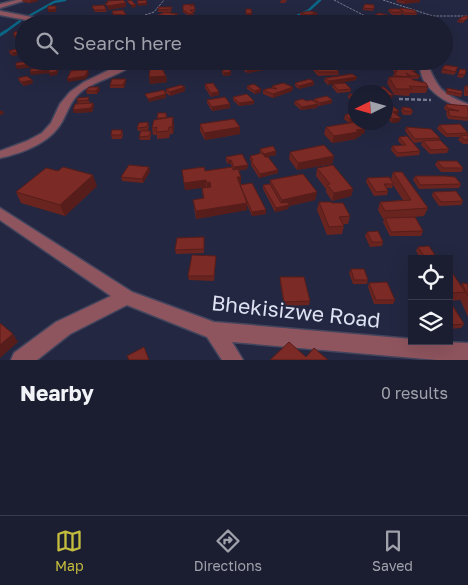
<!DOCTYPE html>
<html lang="en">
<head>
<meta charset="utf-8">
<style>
	:root { --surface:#1b1d31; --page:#282a3d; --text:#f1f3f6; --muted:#a0a2ab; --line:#393b4d; --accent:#c4bd3e }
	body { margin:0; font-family:"Golos Text",sans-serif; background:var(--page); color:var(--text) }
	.controls { position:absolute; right:15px; bottom:15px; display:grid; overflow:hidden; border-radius:0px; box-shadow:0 5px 20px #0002 }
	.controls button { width:45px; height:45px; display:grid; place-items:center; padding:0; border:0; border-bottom:1px solid var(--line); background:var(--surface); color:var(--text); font:25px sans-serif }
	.compass { position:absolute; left:348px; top:85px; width:45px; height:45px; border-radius:50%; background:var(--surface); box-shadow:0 5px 20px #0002; rotate:265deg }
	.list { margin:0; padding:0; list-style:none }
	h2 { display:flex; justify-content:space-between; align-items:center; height:65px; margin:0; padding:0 20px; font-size:21px }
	h2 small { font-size:16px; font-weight:400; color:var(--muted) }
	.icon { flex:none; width:28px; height:28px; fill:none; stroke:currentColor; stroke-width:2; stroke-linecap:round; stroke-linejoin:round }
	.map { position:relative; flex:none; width:468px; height:360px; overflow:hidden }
	.search { position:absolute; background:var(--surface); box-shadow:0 5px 20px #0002; left:15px; right:15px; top:15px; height:55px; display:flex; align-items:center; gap:12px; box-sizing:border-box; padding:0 18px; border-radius:28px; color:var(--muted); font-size:19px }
	.sheet { height:155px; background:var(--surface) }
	nav { display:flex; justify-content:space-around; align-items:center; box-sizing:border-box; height:70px; border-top:1px solid var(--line); background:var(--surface); font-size:14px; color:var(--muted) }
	nav a { display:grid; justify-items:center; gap:2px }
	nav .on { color:var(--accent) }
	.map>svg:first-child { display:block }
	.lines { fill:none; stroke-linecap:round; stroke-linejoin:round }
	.stream-far1 { stroke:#0c6686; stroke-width:2.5 }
	.stream { stroke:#0c6686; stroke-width:3 }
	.minor-casing { stroke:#42455d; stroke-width:3 }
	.path-far2 { stroke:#787b91; stroke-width:1; stroke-dasharray:2.5 1; stroke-linecap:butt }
	.path-far1 { stroke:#787b91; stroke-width:2; stroke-dasharray:3 1; stroke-linecap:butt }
	.path { stroke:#787b91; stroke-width:2.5; stroke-dasharray:4 2; stroke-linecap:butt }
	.minor { fill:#8f555f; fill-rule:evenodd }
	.wall { fill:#6a2420 }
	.shaded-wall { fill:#561d1a }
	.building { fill:#7b2a25; stroke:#561d1a }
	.labels { text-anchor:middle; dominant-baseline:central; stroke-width:4; stroke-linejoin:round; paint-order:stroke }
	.near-street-label { font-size:21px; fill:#dee1f2; stroke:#242741 }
</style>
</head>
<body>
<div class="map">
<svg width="468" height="360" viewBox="0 0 468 360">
	<rect width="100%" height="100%" fill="#242741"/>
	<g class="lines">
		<path class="stream-far1" d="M29,16l25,-14 11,-2
			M280,24l28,-13 12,-11
			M5,32l15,-11"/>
		<path class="stream" d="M0,35l6,-4"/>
		<g class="minor-casing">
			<path id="minor" d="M17,0h9l-26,8v-4z
				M0,11l58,11 3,2h-14l-47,-9z
				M133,17l12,7h-8l-5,-3 -51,3z
				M128,61h10c-16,14 -38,18 -55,29 -12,9 -14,19 -21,32 -12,21 -39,31 -62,36v-7l27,-10 15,-8 9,-10 9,-19 10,-12 14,-10z
				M421,63h6c11,25 14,31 41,41v6c-19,-5 -52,-23 -47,-47z
				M0,208l132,84 82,30 198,17v2l56,2v17h-31l-205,-18 11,18h-21l-15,-23 -80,-32 -57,29 -33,26h-26l3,-7 42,-31 55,-26 -111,-76z"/>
		</g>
		<path class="path-far2" d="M334,0l33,17 3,7
			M383,0l50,16h35
			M145,15l9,-3 10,-12"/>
		<path class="path-far1" d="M217,61l12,4"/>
		<path class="path" d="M399,99l32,1"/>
		<use href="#minor" class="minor"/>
	</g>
	<path class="wall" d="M22,0h16v1l-8,2 -7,-1z
		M278,0h9l-2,3h-5l1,-3z
		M397,0h23v2l-16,2 -8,-2z
		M194,4l1,8h-2l2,4 -5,1 -7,-5v-7z
		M104,5l3,6 -2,1h-10l-3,-6z
		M374,5l-1,6 -10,-1v-2z
		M172,7l-1,5h-4l11,5 -11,3 -9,-2v-3l7,-3h-7v-2z
		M400,8l17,5 -1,3 -12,-1 -2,-2 -1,2h-9l-4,-4 1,-2 11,1z
		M112,11l14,4v2h-12z
		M300,13h17v2l-10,3 -7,-2z
		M375,15l13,2 -4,3 -9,-2z
		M349,16l-6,6 -4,-2v-3z
		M468,16l-5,7 -6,-1 1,-2z
		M64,17l9,3 1,3h-4l-5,-3z
		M147,19l15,5h-11l-4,-3z
		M24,40v13l-11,3 -3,-2 -1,-3 12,-3 -2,-6z
		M106,61h9l-2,6h-8l-1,-3z
		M151,61h21l-1,3h-7v9l2,3 1,6 -17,2 -1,-7z
		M243,61h19l2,3v6l-17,3 -5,-4v-6l1,-1z
		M358,61h21l1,1 1,-1h28l1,1 -1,3 -13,-1 -2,-2 -1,4h-9l-1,2 -18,1 -7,-6z
		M270,64l15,1v3l-10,2 -5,-3z
		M216,66h14v3h-1l2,3v3l-7,1 -2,-3v-3l-6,-1z
		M313,67l26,5 -1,3 -20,1 -5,-6z
		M394,67l21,4v1l5,4 -2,3h-6l1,1 15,7 -2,6h-16l-1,3 -15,-1 -7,-12 2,-6h5l-1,-1 1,-4 -1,-2z
		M442,69l15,2 -3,4 -13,-2z
		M460,69l6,1 -3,8 -6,-1z
		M18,78l14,2 1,3 -9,3 -5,-5z
		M325,78l31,2 -22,4 17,5 -1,3 -13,1 -5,-6 1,-3 -5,1 -4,-4z
		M126,82l-2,6h-14v-3z
		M295,83l19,2 -15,4 -4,-3z
		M205,84l14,11 -8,2 -6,-9z
		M247,86l14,3v3l-6,2 -8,-5z
		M272,86l21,1 -1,4 -19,7 -10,-4v-4l9,-2z
		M465,86h3v10h-4v-7z
		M185,87v4l-15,5 -4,-3v-4z
		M384,87l9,8 -1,3 -6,1v-7h-22l3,-3 7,2 1,-3z
		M447,88l15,6 -1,3 -15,-3z
		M100,90l-3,4h-10l-1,-3z
		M349,94h7v10h-3l-5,-7z
		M233,97l21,4v3l-15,2 -6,-6z
		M78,98l12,3 -1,2h4l1,3 -2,6 -18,1 -1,-3 5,-6 -1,-3z
		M314,99l18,1v3l-13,3 -1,-1 -1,3 -16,2 -7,-6 1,-3h19z
		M207,100l23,8 -18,3 -5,-8z
		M446,104l22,2v15l-20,-2 -2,-5 1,-2 -3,-4z
		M402,107l11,4 -2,4h-8l-2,-4z
		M386,108l12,6 -2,1 3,7 -7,1 -6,-6z
		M166,113l1,5 7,6 -1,10h-3l-1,4 -12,1v-4h-4l-1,-7 6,-9 -1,-1z
		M345,115l11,1v5l-7,2 -5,-4z
		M148,122l1,4 -1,5h-10l-1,-3z
		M363,122l21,1 -1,3 -15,2z
		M200,124l40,3v7l-35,6 -5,-9z
		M439,125l29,8v11h-5l-5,-4 2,-3h-14l-9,-8z
		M326,127l38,7h-3v2l-4,1 -1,2 -24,4 -8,-9z
		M406,127l34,11 -1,2 10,9 -2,4 -17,1 -9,-9 1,-3 -8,1 -9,-12z
		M122,130l1,3 -1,6h-10l-1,-4z
		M151,131v4l-1,5h-10l-1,-3z
		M399,137l21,14 -1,4 -22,2 -6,-7 1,-4 10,-1 -4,-4z
		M260,149l16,6 -11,2 13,13v3l-19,5 -8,-13v-4l-1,-1v-4l10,-2z
		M290,152l44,4 -2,8 -35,6 -8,-11z
		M226,157l22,8 -1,4 -9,2 3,13h-1l26,26v4l-14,2 -5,-11v5l-51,9 -2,-12 -1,-7 10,-2 -1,-10 4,-1 -21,3 -3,-20 23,1 27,-4 -1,-3h-3l-2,-3z
		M437,161l26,7 -2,4h-20l-6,-7z
		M317,168l36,21 -2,7 -19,5 -6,-9v-3l-10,-13z
		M150,171l-7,12 -21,-2 -1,-4z
		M393,172l35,36 -4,8 -21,2 20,13 -2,5h-31l-7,-14 1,-3h-1l-5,-9 2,-8 23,-2 -10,-15 -1,3h-6l2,3 -1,4 -13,1 -8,-14 1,-4 24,1z
		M415,176l46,8 -2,4 -40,1 -6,-9z
		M270,180l47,12 -2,8 -26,6 -1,3 -13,3 -12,-23v-4l7,-1z
		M97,186l-32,30 -44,-13 -5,-11z
		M433,192l30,9 -2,4 -22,1 -7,-10z
		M319,202l13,1 18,13 -2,8h-5l1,2 -2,8 -15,1 -10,-25z
		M367,232l16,10 -1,4 -12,1 -5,-11z
		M204,237v16l-28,1 -1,-4z
		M418,247l17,8 -2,3 10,1h-22l-5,-8z
		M216,256l-2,25 -25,-1 -1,-4z
		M449,268l12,18 1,-3 6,1v33l-8,-18v1l-10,1 14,23 -3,4 -12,1z
		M351,269l17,11 -1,4h-14l-4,-11z
		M280,277l30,24 -1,4 -25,1 -4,-24z
		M369,283l26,17 -2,4h-19l-6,-17z"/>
	<path class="shaded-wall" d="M34,0h4v1l-8,2v-2z
		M415,0h5v2l-16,2 1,-3z
		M126,3v4l-18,3 -1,-4z
		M147,3v2l-9,1v-2z
		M131,5h5v2l-4,1z
		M56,6v6h-8v-2z
		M252,13v3l-6,1v-3z
		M317,13v2l-10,3v-3z
		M178,14v3l-11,3v-2z
		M189,14h5l1,2 -5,1z
		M353,19v2l-10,1 1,-2z
		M73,20l1,3h-4v-2z
		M264,21v3h-8v-2z
		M23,31l1,7 -9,1 -1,-3z
		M24,50v3l-11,3 -1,-3z
		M32,61h5l-4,2 1,4 -17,2 -1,-3z
		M38,61h24l1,2 -23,3z
		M87,61l3,1 -3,10 1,-2 1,4 -3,5 -18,3 -1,-3 5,-5 -1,-6z
		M164,61v15h2l1,6 -17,2 -1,-7 14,-6z
		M264,64v6l-17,3v-6z
		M285,65v3l-10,2v-3z
		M58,66l1,3 -2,6 -7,1 -1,-3z
		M49,70l1,3 -19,2 -1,-3z
		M231,72v3l-7,1v-3z
		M357,77l-1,3 -28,5 1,-4z
		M126,79v3l-2,6 -1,-3z
		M32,80l1,3 -9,3 -2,-4z
		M314,82v3l-15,4v-3z
		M99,87l1,3 -3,4 -1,-3z
		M185,87v4l-15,5v-4z
		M293,87l-1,4 -19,7v-4z
		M261,89v3l-6,2v-3z
		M219,92v3l-8,2v-4z
		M166,94v4l-17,4 -1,-3z
		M393,95l-1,3 -6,1v-3z
		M332,100v3l-13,3 1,-3z
		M254,101v3l-15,2v-3z
		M93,103l1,3 -2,6 -18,1 -1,-3z
		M230,104v4l-18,3v-4z
		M318,104l-1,4 -16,2 1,-3z
		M2,110l2,4 -4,1v-4z
		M399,111l-1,3 -6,1 1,-3z
		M173,117l1,7 -1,10 -1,-7z
		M356,118v3l-7,2 1,-4z
		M401,118l-2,4 -7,1 1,-4z
		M366,126l-2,8h-3v2l-4,1 -1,2 -24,4 2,-7 27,-9z
		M240,127v7l-35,6 -1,-7z
		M276,151v4l-13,3 1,-4z
		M334,156l-2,8 -35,6 1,-7z
		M228,160h3v4h-3z
		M248,165l-1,4 -13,2v-4z
		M149,167l1,4 -7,12 -1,-4z
		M278,170v3l-19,5 1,-4z
		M93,175l4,11 -32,30 -5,-11z
		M237,177h4v7l-4,1z
		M206,180v7l-21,3 -1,-7z
		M210,182v8h-3v-7z
		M353,189l-2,7 -19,5 2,-8z
		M317,192l-2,8 -26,6 -1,3 -13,3 1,-4 5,-1 1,-7z
		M247,203v7l-51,9v-8z
		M266,210v4l-14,2v-4z
		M13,334l5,8 -18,16v-13z"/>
	<path class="building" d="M123,0l3,3 -19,3 -2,-3h3l-1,-2z
		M131,0l5,5h-5l-4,-4z
		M146,0l1,3 -9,1 -1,-3z
		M399,0h16l-10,1z
		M194,4l-4,2 4,-1 1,5h-5l4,4h-5l-6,-4v-5z
		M365,4l9,1v4l-11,-1z
		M104,5l2,4 -2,1h-10l-2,-4z
		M48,6h8v3l-8,1z
		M159,7h13l-1,2 -13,1z
		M400,8l14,2 3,3h-12z
		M246,9h5l1,4 -6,1z
		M389,9h10l3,3h-10z
		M123,10l3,5 -13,-1 -1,-3z
		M310,11l7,2 -10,2 -7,-2z
		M165,12l13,2 -11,4 -9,-3z
		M379,13l9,2 -3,2 -10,-2z
		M349,16l4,3 -9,1 -5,-3z
		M464,16h4v2l-4,3 -6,-1z
		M64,17h6l3,3 -3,1z
		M153,18l9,6h-8l-7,-5z
		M260,19l4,2 -8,1 -4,-2z
		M374,19l26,5 -24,-1z
		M355,21l4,3h-12l-2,-2z
		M23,31v4l-9,1v-4z
		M24,40v4l-5,-2z
		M24,47v3l-12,3 -3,-2z
		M28,61h4v3l-16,2v-3z
		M73,61h14l-2,6 -14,1z
		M106,61h7l-1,2 -8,1z
		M151,61h13l-1,10 3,5 -17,1z
		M246,61h16l2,3 -17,3 -5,-4 5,-1z
		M360,61h19l5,4 -18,1z
		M381,61h11l2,2h-10z
		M281,62l4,3 -10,2 -5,-3z
		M221,63l9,3 -3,2 -11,-2z
		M445,65l13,2 -3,5 -13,-3z
		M58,66l-2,6 -7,1v-3l-19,2 1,-3z
		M333,66l6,6h-20l-6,-5z
		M394,67l19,1 2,3h-3l8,5h-9l-5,-3 3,4 -13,-1 -2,-4h3z
		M229,69l2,3 -7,1 -2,-3z
		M460,69l6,1 -1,5 -7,-1z
		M88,70l-3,6 -18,3 4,-8z
		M352,74l5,3 -28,4 -4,-3z
		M27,76l5,4 -10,2 -4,-4z
		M389,77h21l3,3 13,3 2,4 -19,-1 3,3h-16z
		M112,79h14l-3,6h-13z
		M310,79l4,3 -15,4 -4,-3z
		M213,83l6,9 -8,1 -6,-9z
		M283,83l10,4 -20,7 -10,-4 7,-2 7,1 -5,-3z
		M345,83l6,6 -13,1 -5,-6z
		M254,84l7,5 -6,2 -8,-5z
		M181,85l4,2 -15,5 -4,-3z
		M465,86h3v7l-2,-1z
		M89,87h10l-3,4h-10z
		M384,87l9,8 -7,1v-4h-6l-5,-4z
		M447,88l15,3v3l-15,-3z
		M367,89l9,3h-9l-2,-1z
		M164,90l2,4 -18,5 -3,-5z
		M247,94l7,7 -15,2 -6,-6z
		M349,94h7v6h-2z
		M327,96l5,4 -12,3 -6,-4z
		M89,97l-1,3 -11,1 1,-3z
		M225,97l5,7 -18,3 -5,-7z
		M303,99l3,2 6,-1 6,4 -16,3 -7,-6z
		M93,103l-2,5 -18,2 2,-6z
		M446,104l22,2v12l-18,-2 -2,-6 11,1 -12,-3z
		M394,107l5,4 -6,1 8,6 -8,1 -7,-6v-5z
		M402,107l8,1 3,3h-9z
		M158,113h8v5h-9z
		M352,113l4,3v2l-6,1 -5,-4z
		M173,117l-1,10h-3l-1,4 -12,1 1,-5 -5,1 2,-8z
		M234,119l6,8 -36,6 -4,-9z
		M148,122l-1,5 -10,1 2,-5z
		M356,122h6l4,4 -5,1 2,2 -7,1 2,2 -24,4 -8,-9z
		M368,122h16v1l-15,1z
		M460,124l8,9 -21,1 -8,-9z
		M406,127l25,2 9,9 -25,1z
		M112,130h10l-1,5h-10z
		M141,131h10l-2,5 -10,1z
		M468,135v5h-3l-5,-4z
		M407,136l13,15 -22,2 -6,-7 14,-1 -7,-8z
		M440,140l9,9 -18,1 -8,-9z
		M324,145l10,11 -36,7 -8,-11z
		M273,146l3,5 -12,3 -4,-5z
		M262,153l3,4h3l10,13 -18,4 -9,-13 2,-1 -3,-4z
		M242,154l6,11 -14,2 -3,-7h-3l-2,-3z
		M437,161h20l6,7h-20z
		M129,165l20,2 -7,12 -21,-2z
		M333,165l20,24 -19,4 -7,-8 3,-1 -13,-16z
		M63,167l30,8 -33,30 -44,-13 30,-24 12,3z
		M204,167l1,4 27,-4 1,3 5,-1 3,8h-4l10,26 -51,8 -3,-11 11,-2 -2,-10 9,-1 -1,-5 -3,1 -1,-3 -22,3 -2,-13z
		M393,172h9l26,36 -43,3 -5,-9 31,-2z
		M303,174l14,18 -35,8 -12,-20z
		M415,176h30l10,1 6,7 -41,1z
		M389,177l5,7h-10l4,7 -12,1 -9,-14z
		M252,183l14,27 -14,2 -12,-27z
		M270,184l11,19 6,-1 2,3 -13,3 -13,-23z
		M456,191l7,10 -22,1 -8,-10z
		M319,202h12l1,1h11l7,13 -11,1 5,9 -15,1z
		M415,217l8,14 -32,1 -6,-14z
		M378,231l5,11h-11l-5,-10z
		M204,237v12l-29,1 2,-12z
		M429,246l6,9 -11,1 -6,-9z
		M192,255l24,1 -2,20h-26z
		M449,268l16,24 -16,1z
		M351,269h13l4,11h-14z
		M280,277h24l6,24 -26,1z
		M387,282l8,18h-19l-7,-17z
		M462,283l6,1v12z
		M449,300l15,24 -15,1z
		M0,323l13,11 -13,11z
		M289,342l17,15 8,-9 14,12h-58z
		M144,347l5,13h-20l-2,-4z"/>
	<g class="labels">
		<g class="near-street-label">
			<text transform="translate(296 311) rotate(6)">Bhekisizwe Road</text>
		</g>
	</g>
</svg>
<div class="controls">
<button><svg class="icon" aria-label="locate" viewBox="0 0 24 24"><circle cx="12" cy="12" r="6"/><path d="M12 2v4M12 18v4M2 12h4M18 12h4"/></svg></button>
<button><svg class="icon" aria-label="layers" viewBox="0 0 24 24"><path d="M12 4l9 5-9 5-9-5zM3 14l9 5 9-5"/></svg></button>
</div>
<svg class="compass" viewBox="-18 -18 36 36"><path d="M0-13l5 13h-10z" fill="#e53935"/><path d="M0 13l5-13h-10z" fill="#a0a2ab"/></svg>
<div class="search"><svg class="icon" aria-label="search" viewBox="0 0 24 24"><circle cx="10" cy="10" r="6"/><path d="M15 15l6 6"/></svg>Search here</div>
</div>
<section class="sheet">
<h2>Nearby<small>0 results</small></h2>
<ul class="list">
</ul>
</section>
<nav>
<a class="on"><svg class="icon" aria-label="map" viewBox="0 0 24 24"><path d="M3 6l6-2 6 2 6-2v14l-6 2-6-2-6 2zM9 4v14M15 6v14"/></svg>Map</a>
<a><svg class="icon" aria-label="directions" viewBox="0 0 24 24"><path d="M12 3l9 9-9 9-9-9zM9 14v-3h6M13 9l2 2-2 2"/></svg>Directions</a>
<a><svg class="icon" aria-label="saved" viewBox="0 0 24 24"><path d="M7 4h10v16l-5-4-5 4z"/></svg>Saved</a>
</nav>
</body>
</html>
